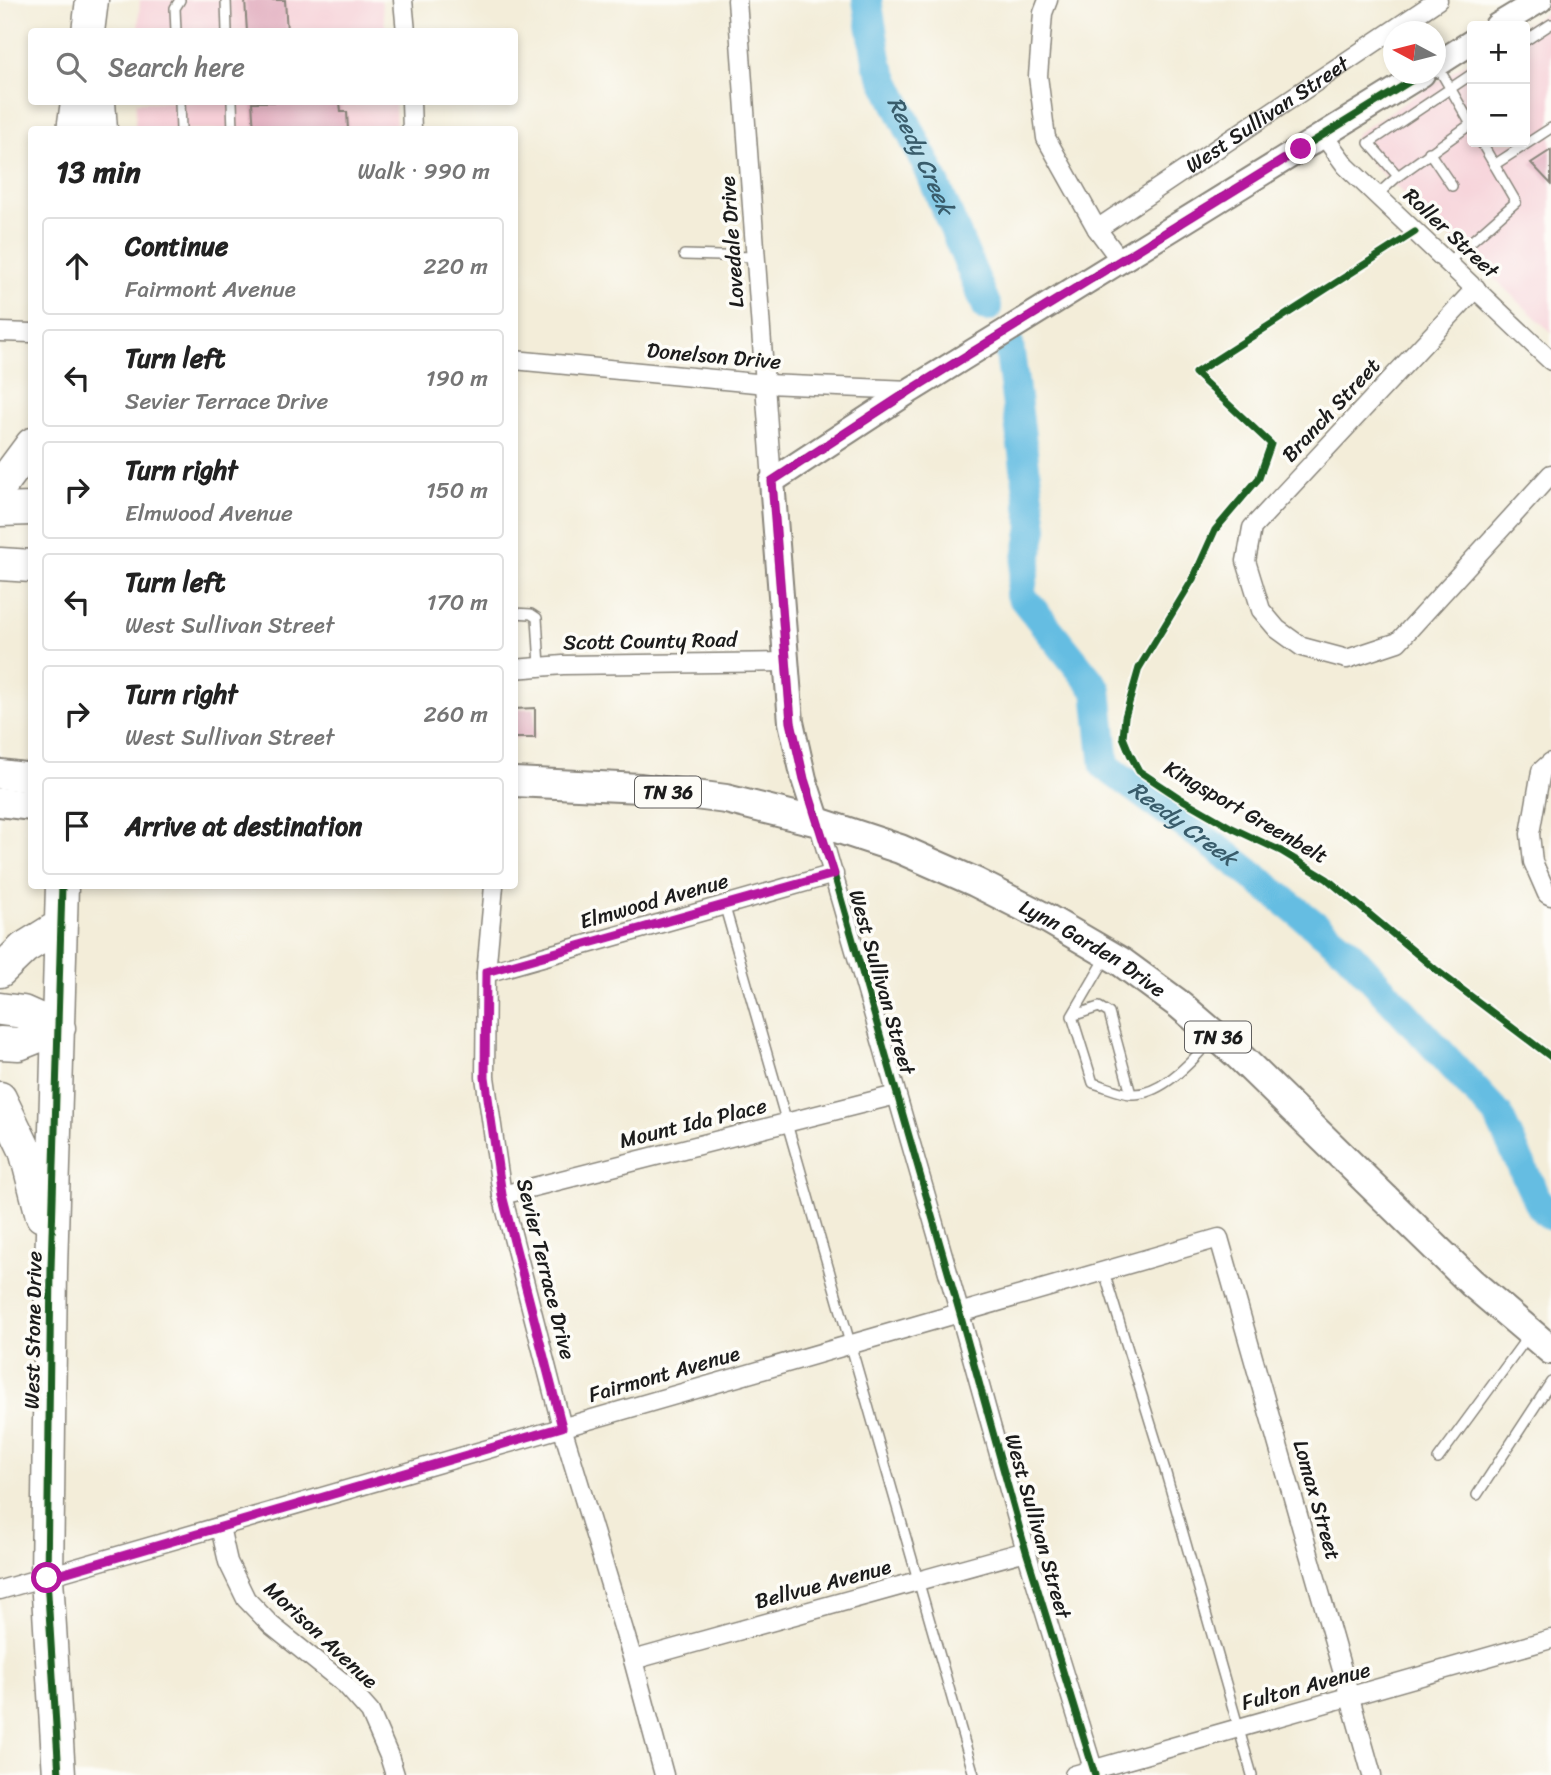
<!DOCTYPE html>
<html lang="en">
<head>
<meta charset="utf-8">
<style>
	:root { --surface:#fff; --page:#f6f6f6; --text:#222; --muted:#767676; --line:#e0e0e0 }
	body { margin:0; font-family:Sriracha,sans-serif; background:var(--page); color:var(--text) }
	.controls { position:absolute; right:21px; top:21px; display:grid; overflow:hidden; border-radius:7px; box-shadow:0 4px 10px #0003 }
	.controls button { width:63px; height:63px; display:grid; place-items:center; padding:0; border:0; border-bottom:2px solid var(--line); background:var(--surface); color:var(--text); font:35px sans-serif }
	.compass { position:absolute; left:1383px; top:21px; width:63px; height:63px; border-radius:50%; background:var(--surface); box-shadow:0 4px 10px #0003; rotate:277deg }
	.stop { position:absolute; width:21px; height:21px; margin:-16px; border:5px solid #b5179e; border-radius:50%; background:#fff }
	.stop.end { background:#b5179e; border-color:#fff; box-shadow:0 2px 7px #0008 }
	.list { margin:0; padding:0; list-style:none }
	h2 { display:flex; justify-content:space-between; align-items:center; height:91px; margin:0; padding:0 28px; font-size:30px }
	h2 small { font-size:23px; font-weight:400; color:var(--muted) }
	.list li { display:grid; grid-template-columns:46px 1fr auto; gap:21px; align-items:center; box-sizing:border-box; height:98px; margin:0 14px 14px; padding:0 14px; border:2px solid var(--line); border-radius:7px }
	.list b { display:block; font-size:26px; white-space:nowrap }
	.list p { margin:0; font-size:23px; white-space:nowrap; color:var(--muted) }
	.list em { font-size:23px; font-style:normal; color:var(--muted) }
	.icon { flex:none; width:38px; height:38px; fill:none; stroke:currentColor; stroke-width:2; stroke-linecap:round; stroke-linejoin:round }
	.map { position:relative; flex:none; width:1551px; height:1775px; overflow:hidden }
	.search { position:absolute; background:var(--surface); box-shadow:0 4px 10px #0003; left:28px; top:28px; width:490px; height:77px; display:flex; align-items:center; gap:18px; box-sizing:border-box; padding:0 24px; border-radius:7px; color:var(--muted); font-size:26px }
	.panel { position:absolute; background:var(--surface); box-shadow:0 4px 10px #0003; left:28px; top:126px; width:490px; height:763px; border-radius:7px }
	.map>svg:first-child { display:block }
	.built { fill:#f6cfd7 }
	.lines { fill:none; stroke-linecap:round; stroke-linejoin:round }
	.river { stroke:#65bde2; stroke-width:30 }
	.building { fill:#e2aebf }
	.lane-casing { stroke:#88847a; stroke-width:12 }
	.street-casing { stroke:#88847a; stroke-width:21 }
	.secondary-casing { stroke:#88847a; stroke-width:28 }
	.primary-casing { stroke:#88847a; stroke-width:32 }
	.highway-casing { stroke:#88847a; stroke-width:35 }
	.lane { stroke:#fff; stroke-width:9 }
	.street { stroke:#fff; stroke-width:18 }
	.secondary { stroke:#fff; stroke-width:24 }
	.primary { stroke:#fff; stroke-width:28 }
	.highway { stroke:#fff; stroke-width:32 }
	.cycleway-casing { stroke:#fdfcf7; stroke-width:11 }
	.cycleway { stroke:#1b5e20; stroke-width:7 }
	.route { stroke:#b5179e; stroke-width:9 }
	.labels { text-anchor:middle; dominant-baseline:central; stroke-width:7; stroke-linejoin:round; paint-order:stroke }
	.shield { fill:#fdfcf7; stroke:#605f5e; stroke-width:2 }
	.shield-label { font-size:19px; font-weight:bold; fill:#1c1c1c }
	.street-label { font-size:21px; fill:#1c1c1c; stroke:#fdfcf7 }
	.water-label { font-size:23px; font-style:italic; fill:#395c6b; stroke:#fdfcf7 }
</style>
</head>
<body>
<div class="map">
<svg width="1551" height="1775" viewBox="0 0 1551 1775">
	<rect width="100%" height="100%" fill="#fdfcf7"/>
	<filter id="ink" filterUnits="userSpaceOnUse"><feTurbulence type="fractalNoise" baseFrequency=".0143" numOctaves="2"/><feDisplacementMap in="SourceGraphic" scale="14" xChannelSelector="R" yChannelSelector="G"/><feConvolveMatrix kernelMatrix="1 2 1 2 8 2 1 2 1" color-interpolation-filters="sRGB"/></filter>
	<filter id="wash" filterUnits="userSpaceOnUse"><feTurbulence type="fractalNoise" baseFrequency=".00686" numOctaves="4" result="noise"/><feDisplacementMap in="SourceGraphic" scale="28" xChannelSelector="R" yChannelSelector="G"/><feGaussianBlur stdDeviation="1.57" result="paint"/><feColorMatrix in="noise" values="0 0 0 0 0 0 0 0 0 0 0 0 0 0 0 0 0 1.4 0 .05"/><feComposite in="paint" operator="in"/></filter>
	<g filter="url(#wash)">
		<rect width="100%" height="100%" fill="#f3edd9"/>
		<path class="built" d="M140,0h241l5,31 -248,1z
			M1551,9v323l-176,-165 -21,-24 2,-9 116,-75v83h53l-1,-116z
			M136,102h259l1,27 -261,1z"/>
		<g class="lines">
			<g class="river">
				<path id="s1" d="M867,0l11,65 53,109 56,133"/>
				<path id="s2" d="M1009,345l24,183 -13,66 77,96 8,76 123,90 118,94 152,165 41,89 12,12"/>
			</g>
		</g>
		<g id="blocks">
			<path class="building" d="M245,0h40l2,32h-40z
				M252,102h88l1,10h6l1,18h-94z
				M1551,150v34l-20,-21z
				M535,708v30h-21v-29z"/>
		</g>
	</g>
	<g filter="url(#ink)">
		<use href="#blocks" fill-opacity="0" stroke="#88847a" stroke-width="2"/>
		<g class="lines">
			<g class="lane-casing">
				<path id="lane" d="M226,0l1,32
					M176,32l-1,-24 5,-8
					M1525,41l26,-17
					M1438,67l34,59
					M180,102l1,28
					M232,102l1,28
					M1471,124l-73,52 -29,-33 103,-69
					M1429,152l23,34
					M1494,165l57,-37
					M1377,195l21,-19
					M684,255l72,2
					M1448,262l68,-60 -35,-60
					M514,613l17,1 6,4 3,48
					M724,904l250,871
					M1107,956l-35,60 21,67c12,3 26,10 38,11 30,2 63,-34 81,-56
					M1072,1016l27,-9 10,6 22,81
					M1104,1272l61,198 87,305
					M1438,1459l91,-124
					M1477,1495l74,-113"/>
			</g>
			<g class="street-casing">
				<g id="street">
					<path d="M403,0l3,32"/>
					<path d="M737,0l35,481"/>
					<path d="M1048,0l-5,13 -5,63 8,62 51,91 23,31"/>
					<path d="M411,102l1,28"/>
					<path d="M1323,135l23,31 205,195"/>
					<path id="s3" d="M1097,229l341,-229"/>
					<path d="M1476,288l-224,240 -6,33 15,49 16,19 25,18 45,12 51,-17 153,-168"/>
					<path d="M0,332l32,1"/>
					<path d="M514,360l252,24 145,6"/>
					<path d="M514,669l49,-4 224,-3"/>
					<path d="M1551,762l-10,9 -11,63 3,28 14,32 4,2"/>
					<path d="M818,822l142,492 66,237 69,224"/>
					<path d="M494,886l-8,87 -1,104 17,118 60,232 71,233 31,115"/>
					<path d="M486,973l348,-99"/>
					<path d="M502,1195l394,-100"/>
					<path d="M220,1527l8,35 18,37 25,26 75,60 24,27 19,44 6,19"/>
					<path d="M0,1590l1219,-352 153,537"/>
					<path d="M633,1660l393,-109"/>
					<path d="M1074,1775l477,-136"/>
				</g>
			</g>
			<g class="secondary-casing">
				<path id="secondary" d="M1497,26l43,-26
					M1436,65l36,-23
					M818,822l-14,-43 -13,-57 -19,-241 139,-91 511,-316"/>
			</g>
			<g class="primary-casing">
				<g id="primary">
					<path d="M0,774l32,4"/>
					<path id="s4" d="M514,782l127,6 85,11 92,23 82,27 75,33 73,37 72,42 60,44 57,49 235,229 79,67"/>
					<path d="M0,802l32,4"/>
				</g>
			</g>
			<g class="highway-casing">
				<path id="highway" d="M88,32l4,-32
					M99,102l2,28
					M73,130l4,-28
					M0,487l32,-43
					M0,510l32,-1
					M0,564l32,2
					M0,971l24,-23 37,-23
					M0,1009l23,3 36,16
					M0,1043l19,1 40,-16
					M0,1098l25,52 17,66
					M59,1775l-12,-197 4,-309 11,-383"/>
			</g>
			<use href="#lane" class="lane"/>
			<use href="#street" class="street"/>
			<use href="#secondary" class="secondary"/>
			<use href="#primary" class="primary"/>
			<use href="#highway" class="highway"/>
			<g class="cycleway-casing">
				<path id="cycleway" d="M1415,232l-220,141 76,71 -12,34 -44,52 -22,49 -54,89 -14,49 -2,20 7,17 9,17 39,26 54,31 49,23 46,28 108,90 116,88
					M59,1775l-12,-197 4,-309 11,-383
					M1095,1775l-69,-224 -66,-237 -126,-440 -30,-95 -13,-57 -19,-241 139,-91 511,-316"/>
			</g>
			<use href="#cycleway" class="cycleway"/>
		</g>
	</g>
	<g class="lines" filter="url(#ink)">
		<path class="route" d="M47,1578l515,-151 -60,-232 -17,-118 1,-105 348,-98 -30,-95 -13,-57 -19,-241 139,-91 390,-241"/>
	</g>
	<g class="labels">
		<g class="shield">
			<rect x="635" y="776.5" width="66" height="31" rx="5"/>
			<rect x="1185" y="1021.5" width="66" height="31" rx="5"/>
		</g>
		<g class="shield-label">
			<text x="668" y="792">TN 36</text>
			<text x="1218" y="1037">TN 36</text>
		</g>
		<g class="street-label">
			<text stroke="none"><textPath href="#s3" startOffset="205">West Sullivan Street</textPath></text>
			<text transform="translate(1451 233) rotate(43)">Roller Street</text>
			<text transform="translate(732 242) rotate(-94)">Lovedale Drive</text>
			<text transform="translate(714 356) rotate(5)">Donelson Drive</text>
			<text transform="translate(1331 410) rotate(-47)">Branch Street</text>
			<text transform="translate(650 641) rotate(-1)">Scott County Road</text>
			<text transform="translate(1246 812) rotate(30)">Kingsport Greenbelt</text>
			<text transform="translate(654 901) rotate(-16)">Elmwood Avenue</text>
			<text stroke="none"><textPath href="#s4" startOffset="611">Lynn Garden Drive</textPath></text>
			<text transform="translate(882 982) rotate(74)">West Sullivan Street</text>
			<text transform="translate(693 1123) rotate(-14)">Mount Ida Place</text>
			<text transform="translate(546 1269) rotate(76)">Sevier Terrace Drive</text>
			<text transform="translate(33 1330) rotate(-89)">West Stone Drive</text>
			<text transform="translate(664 1374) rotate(-16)">Fairmont Avenue</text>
			<text transform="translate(1317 1500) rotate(74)">Lomax Street</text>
			<text transform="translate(1038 1526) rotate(74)">West Sullivan Street</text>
			<text transform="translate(823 1584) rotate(-15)">Bellvue Avenue</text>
			<text transform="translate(321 1635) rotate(43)">Morison Avenue</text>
			<text transform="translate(1306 1686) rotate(-15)">Fulton Avenue</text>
		</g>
		<g class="water-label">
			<text stroke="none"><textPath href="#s1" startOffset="166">Reedy Creek</textPath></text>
			<text stroke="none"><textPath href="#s2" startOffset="548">Reedy Creek</textPath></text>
		</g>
	</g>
</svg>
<div class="controls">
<button>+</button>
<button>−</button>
</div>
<svg class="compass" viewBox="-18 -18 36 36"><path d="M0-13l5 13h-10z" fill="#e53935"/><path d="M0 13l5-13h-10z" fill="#767676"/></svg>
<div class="stop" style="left:47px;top:1578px"></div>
<div class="stop end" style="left:1301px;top:149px"></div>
<div class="search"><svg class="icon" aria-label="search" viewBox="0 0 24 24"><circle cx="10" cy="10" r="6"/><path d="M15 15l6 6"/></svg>Search here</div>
<section class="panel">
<h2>13 min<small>Walk · 990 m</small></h2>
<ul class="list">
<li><svg class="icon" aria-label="ahead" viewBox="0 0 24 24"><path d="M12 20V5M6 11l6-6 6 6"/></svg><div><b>Continue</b><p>Fairmont Avenue</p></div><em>220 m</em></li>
<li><svg class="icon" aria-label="left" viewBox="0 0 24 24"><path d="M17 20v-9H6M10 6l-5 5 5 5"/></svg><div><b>Turn left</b><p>Sevier Terrace Drive</p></div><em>190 m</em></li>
<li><svg class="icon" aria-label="right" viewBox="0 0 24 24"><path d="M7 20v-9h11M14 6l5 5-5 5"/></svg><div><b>Turn right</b><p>Elmwood Avenue</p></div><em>150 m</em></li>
<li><svg class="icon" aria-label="left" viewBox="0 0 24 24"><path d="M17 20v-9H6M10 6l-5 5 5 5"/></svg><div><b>Turn left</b><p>West Sullivan Street</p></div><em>170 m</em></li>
<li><svg class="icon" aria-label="right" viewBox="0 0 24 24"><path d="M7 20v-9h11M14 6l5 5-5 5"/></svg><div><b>Turn right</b><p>West Sullivan Street</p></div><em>260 m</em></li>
<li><svg class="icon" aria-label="arrive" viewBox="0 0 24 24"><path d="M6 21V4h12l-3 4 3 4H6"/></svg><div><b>Arrive at destination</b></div></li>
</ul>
</section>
</div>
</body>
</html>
